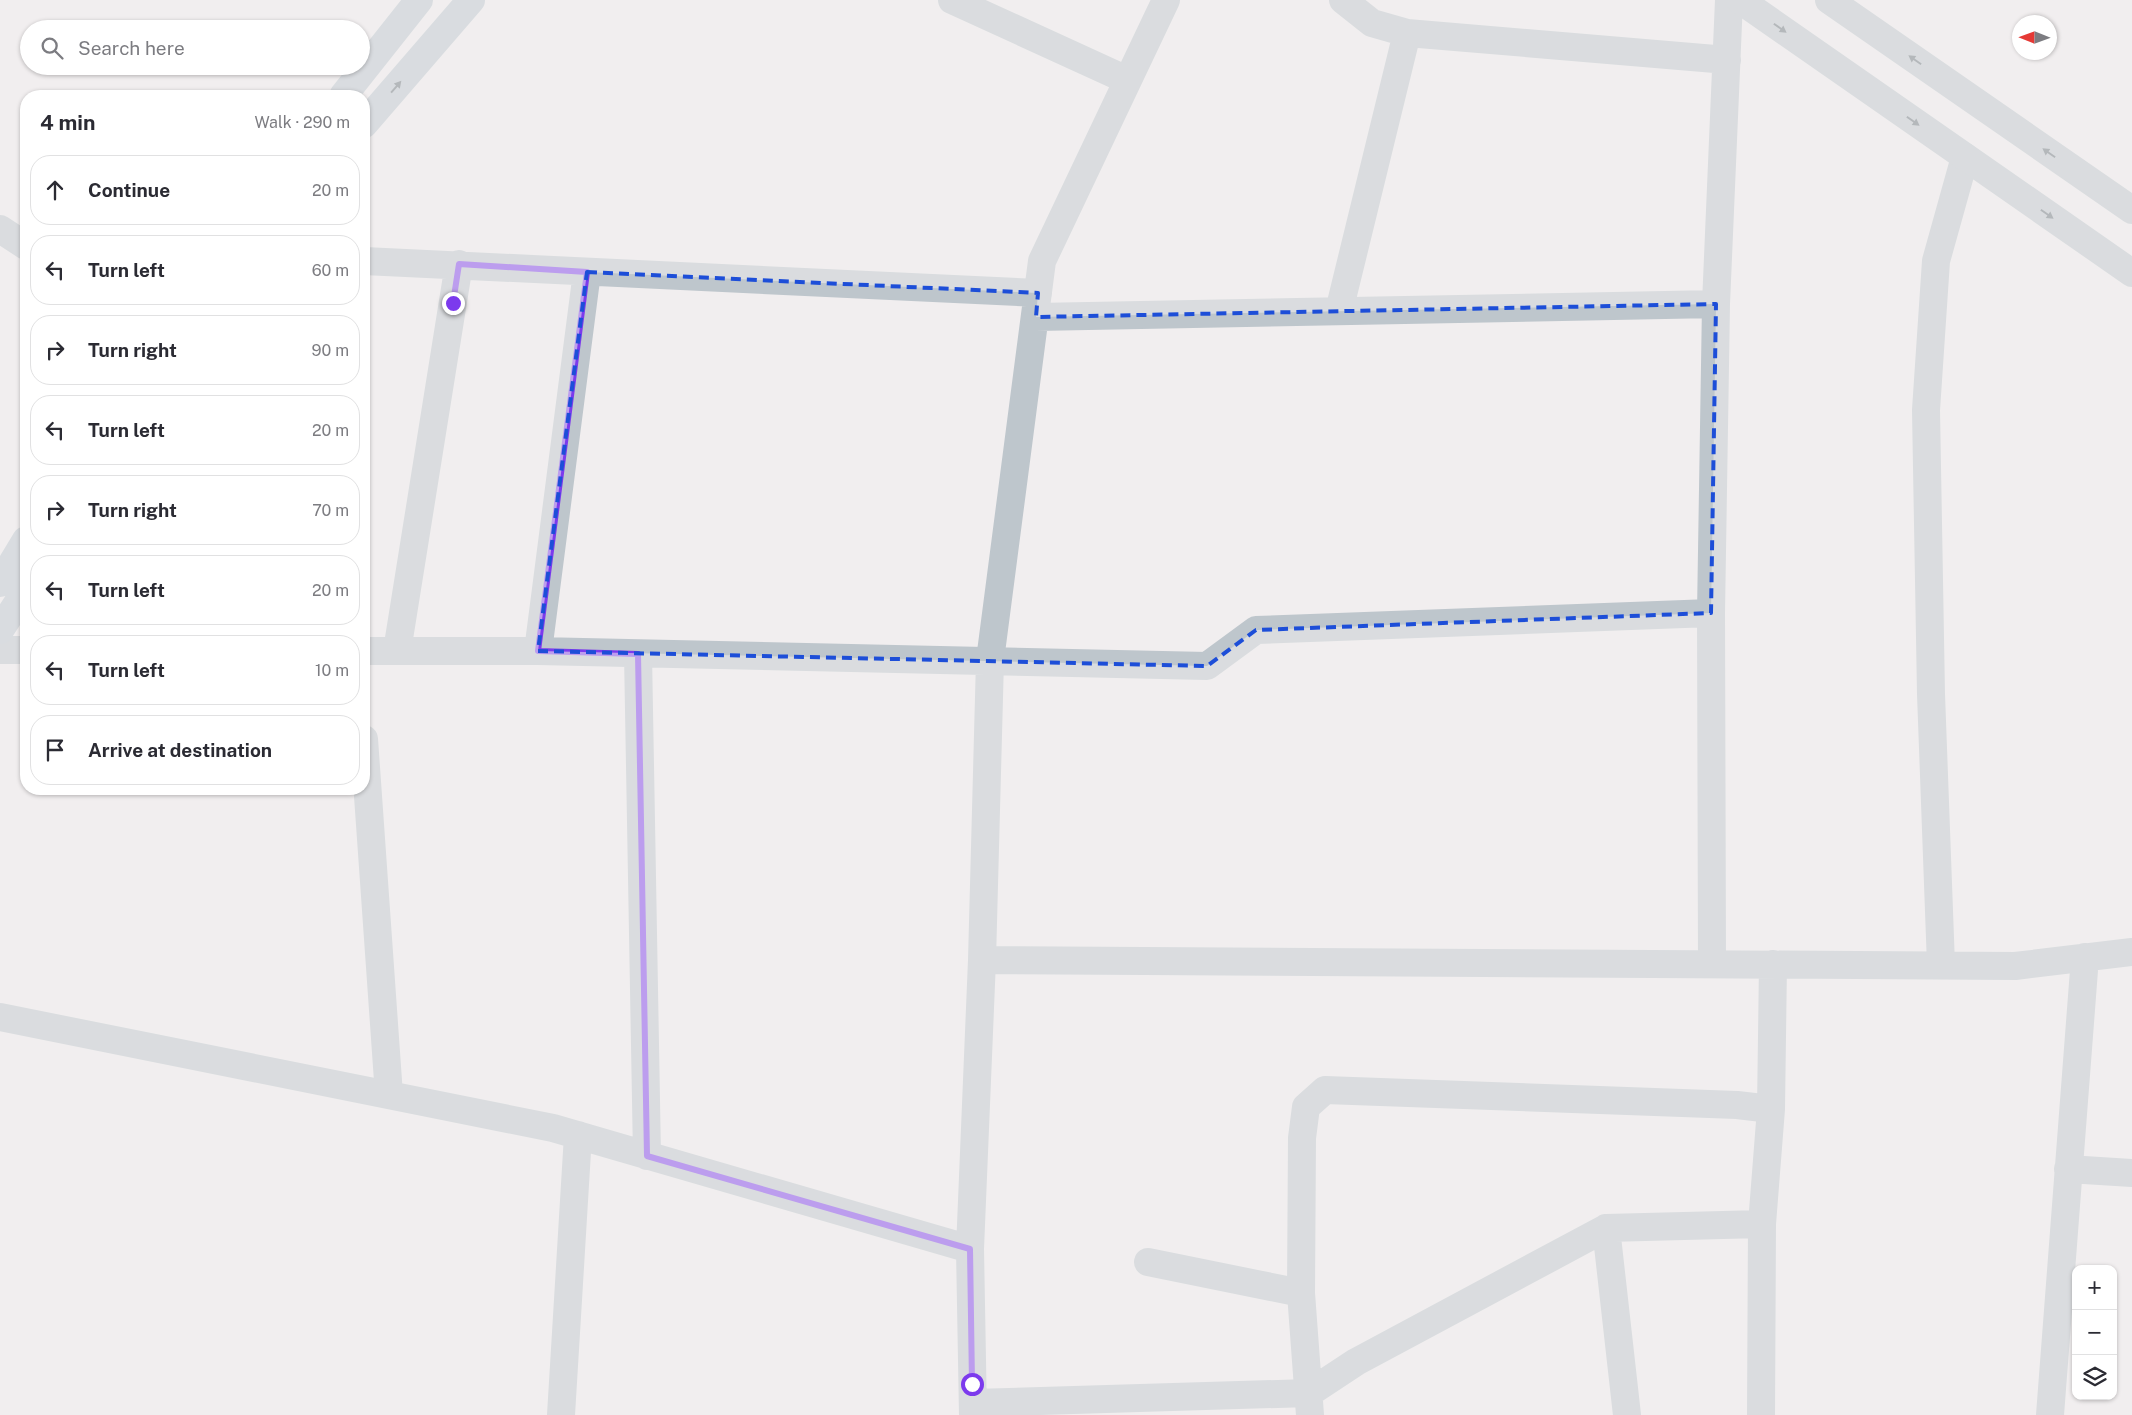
<!DOCTYPE html>
<html lang="en">
<head>
<meta charset="utf-8">
<style>
	:root { --surface:#fff; --page:#f2f2f3; --text:#2b2b33; --muted:#7c7c81; --line:#e1e1e2 }
	body { margin:0; font-family:"Public Sans",sans-serif; background:var(--page); color:var(--text) }
	.controls { position:absolute; right:15px; bottom:15px; display:grid; overflow:hidden; border-radius:10px; box-shadow:0 1px 4px #0004 }
	.controls button { width:45px; height:45px; display:grid; place-items:center; padding:0; border:0; border-bottom:1px solid var(--line); background:var(--surface); color:var(--text); font:25px sans-serif }
	.compass { position:absolute; left:2012px; top:15px; width:45px; height:45px; border-radius:50%; background:var(--surface); box-shadow:0 1px 4px #0004; rotate:271deg }
	.stop { position:absolute; width:15px; height:15px; margin:-11px; border:4px solid #7c3aed; border-radius:50%; background:#fff }
	.stop.end { background:#7c3aed; border-color:#fff; box-shadow:0 1px 5px #0008 }
	.list { margin:0; padding:0; list-style:none }
	h2 { display:flex; justify-content:space-between; align-items:center; height:65px; margin:0; padding:0 20px; font-size:21px }
	h2 small { font-size:16px; font-weight:400; color:var(--muted) }
	.list li { display:grid; grid-template-columns:32px 1fr auto; gap:15px; align-items:center; box-sizing:border-box; height:70px; margin:0 10px 10px; padding:0 10px; border:1px solid var(--line); border-radius:20px }
	.list b { display:block; font-size:19px; white-space:nowrap }
	.list em { font-size:16px; font-style:normal; color:var(--muted) }
	.icon { flex:none; width:28px; height:28px; fill:none; stroke:currentColor; stroke-width:2; stroke-linecap:round; stroke-linejoin:round }
	.map { position:relative; flex:none; width:2132px; height:1415px; overflow:hidden }
	.search { position:absolute; background:var(--surface); box-shadow:0 1px 4px #0004; left:20px; top:20px; width:350px; height:55px; display:flex; align-items:center; gap:12px; box-sizing:border-box; padding:0 18px; border-radius:28px; color:var(--muted); font-size:19px }
	.panel { position:absolute; background:var(--surface); box-shadow:0 1px 4px #0004; left:20px; top:90px; width:350px; height:705px; border-radius:20px }
	.map>svg:first-child { display:block }
	.lines { fill:none; stroke-linecap:round; stroke-linejoin:round }
	.minor { stroke:#bec6cc; stroke-width:28 }
	.tertiary { stroke:#bec6cc; stroke-width:28 }
	.secondary { stroke:#bcc6ce; stroke-width:28 }
	.oneway { fill:#6c757c }
	.route { stroke:#7c3aed; stroke-width:6 }
	.marked { fill:none; stroke:#1d4ed8; stroke-width:4; stroke-dasharray:10 6; stroke-linejoin:round }
</style>
</head>
<body>
<div class="map">
<svg width="2132" height="1415" viewBox="0 0 2132 1415">
	<rect width="100%" height="100%" fill="#f1eeef"/>
	<g class="lines">
		<path class="minor" d="M952,0l175,80
			M1343,0l29,23 35,10 320,27
			M0,229l26,17
			M364,261l674,32
			M1339,311l68,-278
			M1036,317l680,-13
			M0,650h26
			M364,651h174l669,15 49,-36 455,-17
			M397,651l62,-387
			M538,651l49,-379
			M638,654l9,502
			M364,739l25,356
			M982,960l1033,6 117,-14
			M1712,964l-1,-351 5,-309 13,-304
			M1941,965l-10,-271 -5,-284 10,-149 29,-104
			M0,1017l553,111 417,121
			M1771,1109l2,-145
			M2068,1169l64,4
			M1606,1228l21,187
			M1148,1262l153,31
			M973,1403l336,-10 47,-31 250,-134 156,-4
			M561,1415l17,-280
			M973,1415l-3,-166 12,-289 8,-300 52,-399 124,-261
			M1310,1415l-9,-122 1,-155 4,-31 19,-17 412,15 34,4 -9,115 -1,191
			M2050,1415l35,-458"/>
		<path class="tertiary" d="M1740,0l392,273
			M1829,0l303,210"/>
		<path class="secondary" d="M343,96l76,-96
			M364,124l107,-124
			M0,583l26,-43
			M0,630l26,-40"/>
	</g>
	<defs><path id="oneway-solid" d="M-6-.8H1V-3.2L6.5 0L1 3.2V.8H-6Z" transform="scale(1.25)"/></defs>
	<g class="oneway">
		<use href="#oneway-solid" transform="translate(1780 28) rotate(35)"/>
		<use href="#oneway-solid" transform="translate(1915 60) rotate(-145)"/>
		<use href="#oneway-solid" transform="translate(396 87) rotate(-49)"/>
		<use href="#oneway-solid" transform="translate(1913 121) rotate(35)"/>
		<use href="#oneway-solid" transform="translate(2049 153) rotate(-145)"/>
		<use href="#oneway-solid" transform="translate(2047 214) rotate(35)"/>
	</g>
	<g class="lines">
		<path class="route" d="M453,303l6,-39 128,8 -49,379 100,3 9,502 323,93 2,135"/>
	</g>
	<path d="M0 0H2132V1415H0ZM587,272l451,21 -2,24 680,-13 -5,309 -455,17 -49,36 -669,-15z" fill="#f1eeef" fill-opacity=".55" fill-rule="evenodd"/>
	<path class="marked" d="M587,272l451,21 -2,24 680,-13 -5,309 -455,17 -49,36 -669,-15z"/>
</svg>
<div class="controls">
<button>+</button>
<button>−</button>
<button><svg class="icon" aria-label="layers" viewBox="0 0 24 24"><path d="M12 4l9 5-9 5-9-5zM3 14l9 5 9-5"/></svg></button>
</div>
<svg class="compass" viewBox="-18 -18 36 36"><path d="M0-13l5 13h-10z" fill="#e53935"/><path d="M0 13l5-13h-10z" fill="#7c7c81"/></svg>
<div class="stop" style="left:972px;top:1384px"></div>
<div class="stop end" style="left:453px;top:303px"></div>
<div class="search"><svg class="icon" aria-label="search" viewBox="0 0 24 24"><circle cx="10" cy="10" r="6"/><path d="M15 15l6 6"/></svg>Search here</div>
<section class="panel">
<h2>4 min<small>Walk · 290 m</small></h2>
<ul class="list">
<li><svg class="icon" aria-label="ahead" viewBox="0 0 24 24"><path d="M12 20V5M6 11l6-6 6 6"/></svg><div><b>Continue</b></div><em>20 m</em></li>
<li><svg class="icon" aria-label="left" viewBox="0 0 24 24"><path d="M17 20v-9H6M10 6l-5 5 5 5"/></svg><div><b>Turn left</b></div><em>60 m</em></li>
<li><svg class="icon" aria-label="right" viewBox="0 0 24 24"><path d="M7 20v-9h11M14 6l5 5-5 5"/></svg><div><b>Turn right</b></div><em>90 m</em></li>
<li><svg class="icon" aria-label="left" viewBox="0 0 24 24"><path d="M17 20v-9H6M10 6l-5 5 5 5"/></svg><div><b>Turn left</b></div><em>20 m</em></li>
<li><svg class="icon" aria-label="right" viewBox="0 0 24 24"><path d="M7 20v-9h11M14 6l5 5-5 5"/></svg><div><b>Turn right</b></div><em>70 m</em></li>
<li><svg class="icon" aria-label="left" viewBox="0 0 24 24"><path d="M17 20v-9H6M10 6l-5 5 5 5"/></svg><div><b>Turn left</b></div><em>20 m</em></li>
<li><svg class="icon" aria-label="left" viewBox="0 0 24 24"><path d="M17 20v-9H6M10 6l-5 5 5 5"/></svg><div><b>Turn left</b></div><em>10 m</em></li>
<li><svg class="icon" aria-label="arrive" viewBox="0 0 24 24"><path d="M6 21V4h12l-3 4 3 4H6"/></svg><div><b>Arrive at destination</b></div></li>
</ul>
</section>
</div>
</body>
</html>
